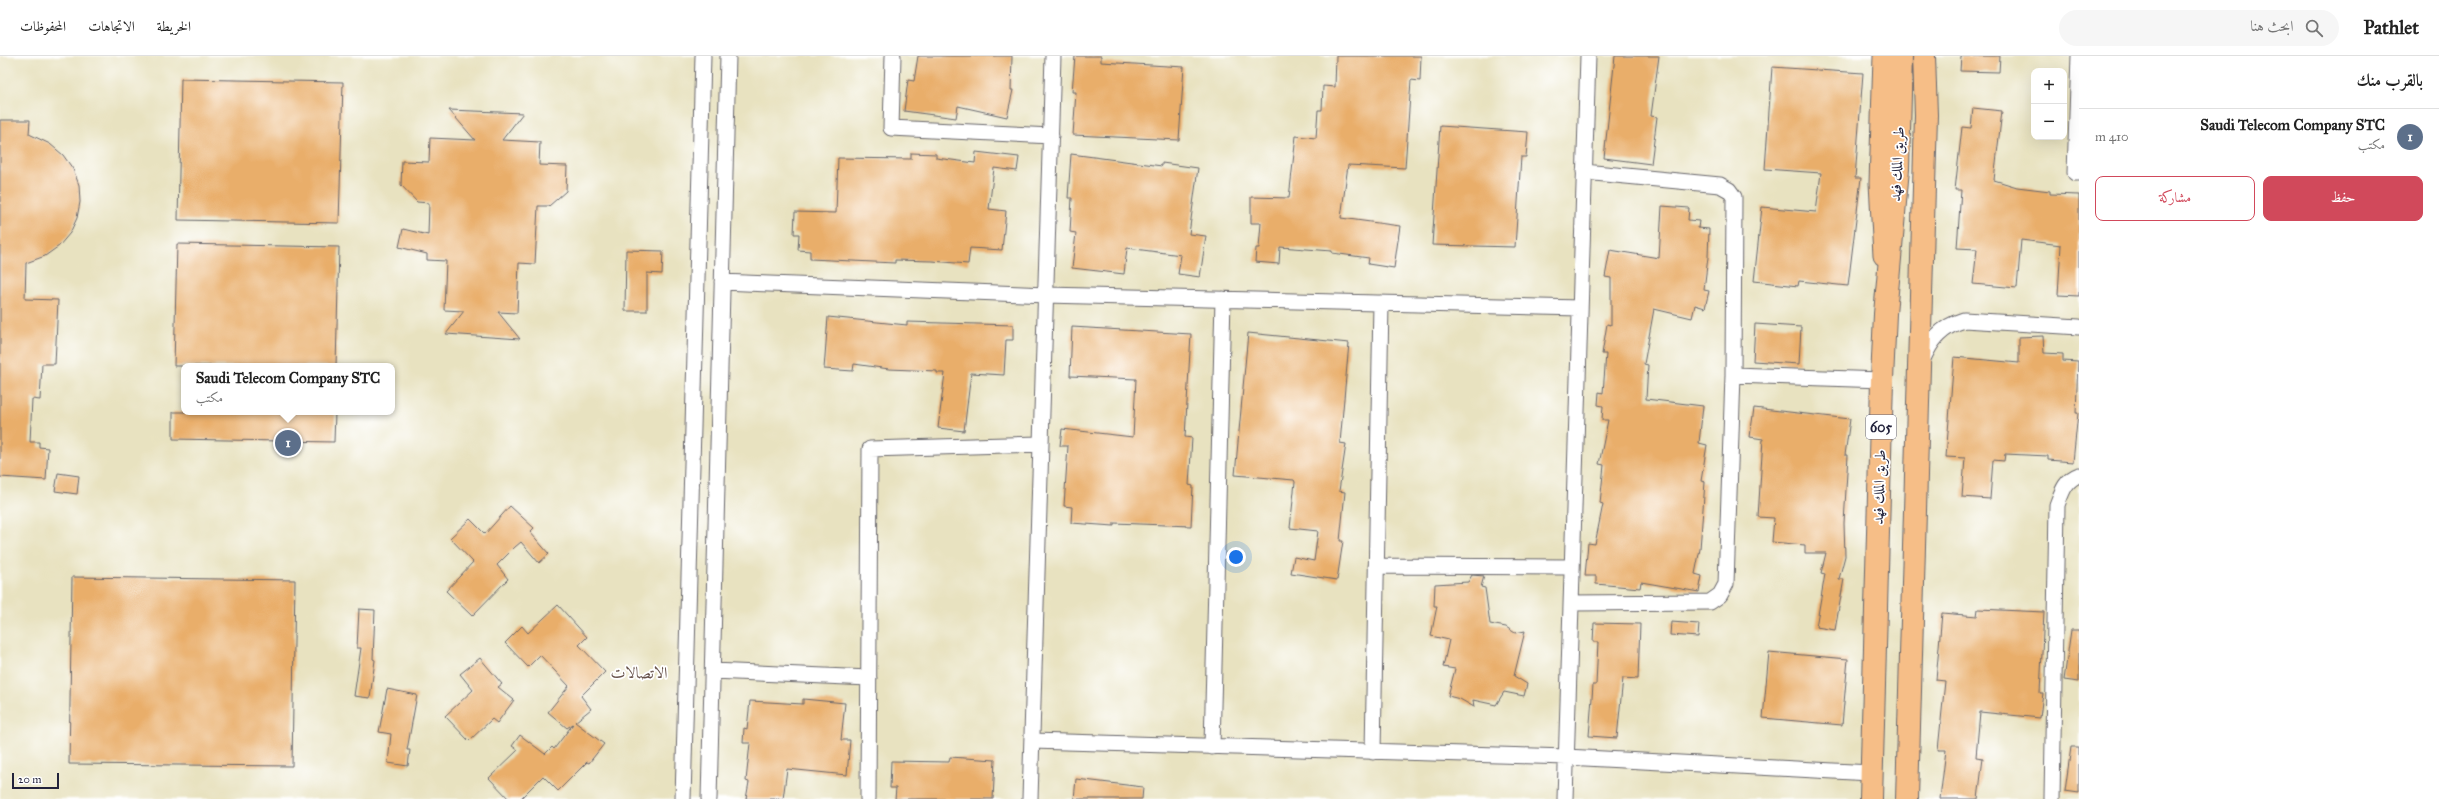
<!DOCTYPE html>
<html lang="ar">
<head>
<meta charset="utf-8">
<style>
	:root { --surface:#fff; --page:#f6f6f6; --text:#222; --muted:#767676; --line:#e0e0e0; --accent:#d1495b }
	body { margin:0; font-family:"IM FELL Great Primer",Amiri,serif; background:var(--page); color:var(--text); direction:rtl }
	.controls { position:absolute; right:12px; top:12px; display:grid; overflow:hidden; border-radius:8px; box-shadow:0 4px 16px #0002 }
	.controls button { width:36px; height:36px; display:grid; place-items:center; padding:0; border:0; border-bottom:1px solid var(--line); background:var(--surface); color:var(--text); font:20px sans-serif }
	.scale { position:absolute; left:12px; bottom:10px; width:47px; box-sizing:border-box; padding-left:4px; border:2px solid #22223b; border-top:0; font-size:11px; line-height:14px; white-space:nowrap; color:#22223b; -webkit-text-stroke:3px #fff; paint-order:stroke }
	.you { position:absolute; left:1236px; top:501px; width:14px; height:14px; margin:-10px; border:3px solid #fff; border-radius:50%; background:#1a73e8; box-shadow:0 0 0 6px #1a73e833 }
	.badge { display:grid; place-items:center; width:26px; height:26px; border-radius:50%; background:var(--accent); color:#fff; font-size:13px; font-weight:700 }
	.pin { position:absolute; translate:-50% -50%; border:2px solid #fff; box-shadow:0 1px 4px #0006 }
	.popup { position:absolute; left:181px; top:307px; width:214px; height:52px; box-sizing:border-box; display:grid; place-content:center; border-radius:8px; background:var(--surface); filter:drop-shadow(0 1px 3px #0005); font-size:13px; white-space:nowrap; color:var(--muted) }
	.popup b { font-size:15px; color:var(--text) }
	.popup::after { content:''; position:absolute; left:50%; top:100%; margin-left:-8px; border:8px solid transparent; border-top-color:var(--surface) }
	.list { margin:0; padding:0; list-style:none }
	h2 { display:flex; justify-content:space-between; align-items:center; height:52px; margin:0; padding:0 16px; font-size:17px }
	h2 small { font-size:13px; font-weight:400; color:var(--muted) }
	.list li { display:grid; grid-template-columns:26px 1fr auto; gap:12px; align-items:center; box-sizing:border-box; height:56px; padding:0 16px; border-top:1px solid var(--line) }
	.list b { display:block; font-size:15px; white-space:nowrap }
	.list p { margin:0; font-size:13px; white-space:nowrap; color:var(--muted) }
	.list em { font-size:13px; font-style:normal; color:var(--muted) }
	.actions { display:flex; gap:8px; padding:12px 16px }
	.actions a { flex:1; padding:9px 0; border:1px solid var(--accent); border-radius:8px; text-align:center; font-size:14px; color:var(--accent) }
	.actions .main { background:var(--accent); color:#fff }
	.icon { flex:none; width:22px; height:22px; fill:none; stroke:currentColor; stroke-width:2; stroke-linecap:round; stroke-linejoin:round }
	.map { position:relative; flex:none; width:2079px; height:743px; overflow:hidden; direction:ltr }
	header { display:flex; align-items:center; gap:24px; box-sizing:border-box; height:56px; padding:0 20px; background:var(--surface); border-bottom:1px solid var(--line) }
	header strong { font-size:19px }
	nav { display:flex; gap:22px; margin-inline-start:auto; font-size:14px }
	.search { width:280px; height:36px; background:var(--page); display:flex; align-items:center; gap:10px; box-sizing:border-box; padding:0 14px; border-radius:22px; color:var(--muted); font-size:15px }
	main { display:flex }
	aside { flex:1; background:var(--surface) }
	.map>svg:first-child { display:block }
	.building { fill:#e9ae6b }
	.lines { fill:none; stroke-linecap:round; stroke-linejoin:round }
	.minor-casing { stroke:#67656a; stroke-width:17 }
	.major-casing { stroke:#67656a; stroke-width:21 }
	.highway-casing { stroke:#67656a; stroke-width:24 }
	.minor { stroke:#fff; stroke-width:15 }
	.major { stroke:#f6be87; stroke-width:19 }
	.highway { stroke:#f6be87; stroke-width:22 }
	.labels { text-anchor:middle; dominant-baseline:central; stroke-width:3.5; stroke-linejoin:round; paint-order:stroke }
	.shield { fill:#fff; stroke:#646476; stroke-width:1 }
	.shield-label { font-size:14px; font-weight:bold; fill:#22223b }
	.street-label { font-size:15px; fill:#22223b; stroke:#fff }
	.neighbourhood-label { font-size:16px; fill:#68534c; stroke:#fff }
</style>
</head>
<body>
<header>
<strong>Pathlet</strong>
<div class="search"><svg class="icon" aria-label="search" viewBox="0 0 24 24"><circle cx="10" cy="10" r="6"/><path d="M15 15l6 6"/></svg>ابحث هنا</div>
<nav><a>الخريطة</a><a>الاتجاهات</a><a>المحفوظات</a></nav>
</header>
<main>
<aside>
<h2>بالقرب منك<small></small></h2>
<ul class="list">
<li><span class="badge" style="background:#5c6f8a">1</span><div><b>Saudi Telecom Company STC</b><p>مكتب</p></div><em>410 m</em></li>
</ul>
<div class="actions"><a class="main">حفظ</a><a>مشاركة</a></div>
</aside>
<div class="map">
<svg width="2079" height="743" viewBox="0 0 2079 743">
	<rect width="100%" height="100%" fill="#fff"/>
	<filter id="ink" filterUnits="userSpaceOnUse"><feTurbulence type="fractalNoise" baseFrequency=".025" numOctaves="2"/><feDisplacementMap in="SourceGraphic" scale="8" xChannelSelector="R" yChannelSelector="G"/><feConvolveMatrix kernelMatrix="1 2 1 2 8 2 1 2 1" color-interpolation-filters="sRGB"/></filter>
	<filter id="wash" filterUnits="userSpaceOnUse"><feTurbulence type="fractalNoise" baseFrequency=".012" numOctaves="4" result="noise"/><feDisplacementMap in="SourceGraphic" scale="16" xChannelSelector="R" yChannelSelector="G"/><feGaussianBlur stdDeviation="0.9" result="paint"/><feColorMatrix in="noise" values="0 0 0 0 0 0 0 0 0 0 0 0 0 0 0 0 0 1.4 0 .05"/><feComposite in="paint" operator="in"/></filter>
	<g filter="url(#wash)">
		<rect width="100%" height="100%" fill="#e8e2c0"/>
		<g id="blocks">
			<path class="building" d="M918,0h94l-1,34h2l-6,27 -49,-11 -2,12 -52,-7 4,-31 6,1z
				M1075,0h26v6l83,5 -5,73 -106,-5 3,-43h-4z
				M1336,0h85l-1,25 -9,-1 -6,88 -57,-3 -7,53 59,8 -6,42 -26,-4 1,-6 -37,-5v-2l-52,-4 -1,17 -24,-2 1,-14h3l2,-25h-10v-26l38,1 7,-62 20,2 2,-28h4l1,-24 12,1z
				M1615,0h44l-8,60 6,1 -6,47 -47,-6z
				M1961,0h39l-1,16 -39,-1z
				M1772,11l91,6 -8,105h6l-13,108 -49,-5 -1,5 -44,-5 8,-74 54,5 5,-39 -56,-4z
				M181,23l162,3 -4,141 -161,-3z
				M1973,52l29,3 -8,69 23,7 33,4v3l29,1v101l-21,-1 3,-50 -40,-5 -4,48 -44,-4 4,-35 -20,-1 4,-58h-6l7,-63 9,1z
				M449,54l74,3 -21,27 38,2 -1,23 28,1 -1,25 -17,15h-11l-3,58 -16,-1 -2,50 -19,-1 22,27 -74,-5 18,-23 -20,-1 2,-49 -19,-1v-6l-28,-7 4,-18 25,6 1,-32 -12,-1 -16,-17 1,-24 27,1 1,-24 45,2z
				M0,64h30l-1,14 21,10 13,11 10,14 6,16 1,17 -3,16 -7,15 -11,13 -14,10 -19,7 -1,36 33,1 -3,64h-13l-2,36 -8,-1 -2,43h9v5l9,1 -2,32 -46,-3z
				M1440,70l88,6 -2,25h-5l-6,90 -83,-2z
				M976,96l43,5 -2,14 -23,-3 -5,41 17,2 -4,39 -32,-2 -2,16 -36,-3 -37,-1v3l-85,-4v-8l-12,-1 1,-16h-5l1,-22 41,1 2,-55 73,1v-6l25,1v4l39,5z
				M1071,98l91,12v-3l36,5 -9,66 17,2 -6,41 -22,-3 3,-19 -54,-7 -3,26 -52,-6 4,-35 -6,-1 2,-34h-4z
				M1662,150l27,2 -1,12 11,1 -1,7 11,1 -1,28 -4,33 5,1 -4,17 -10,-3 -3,13 -38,-9 -10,55 4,1 -2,34 57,7 -4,37 8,2 -6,36 4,1 -5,67 -5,25 7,2 -3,16 -58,-10 -1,6 -44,-4v-8h-11l3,-33 7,1 8,-40 -3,-1 4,-38 -5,-1 9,-44h-6l1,-14 -5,-1 1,-13 4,1 3,-39h-4l5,-30 4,1v-47l-6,-1 5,-27 49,8z
				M177,188l162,3 -3,119h-162z
				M626,194l37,1 -1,23 -15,-1v38h-22z
				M828,261l79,8v-3l106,3v15h-7l-2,35 -33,-2 -7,58 -26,-3 7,-55h-8v-2l-48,-2 -35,-5 -1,7 -29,-2z
				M1755,268l46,3 -2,37 -46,-3z
				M1072,271l119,7 -6,103 7,1 -3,47 4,1 -2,40 -77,-3v3l-43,-3 1,-16 -8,-1 4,-60h-8l2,-17 71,8 3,-58 -66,-3z
				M1248,277l101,10 -9,100 6,1 -7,47 6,1 -5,49h3l-6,39 -46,-7 3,-16 20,4 4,-30 -28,-3 5,-46 -1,-2 -59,-5z
				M2043,280l1,17 19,1v7l15,1 -2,51h2l-5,49 -25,-2v-4l-43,-2 -1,7 -11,-1 -3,39 -28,-2 3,-39 -19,-1 8,-100 65,6v-26z
				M1754,352l96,11 -5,36h3l-4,68 1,33 -6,23h5l-9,51 -19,-3 9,-53 -4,-1 5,-20h-21v-8l-33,-3 2,-24 -16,-1 5,-78 -13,-2z
				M173,356h162l-1,30 -161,-3z
				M58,417l21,3 -2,18 -22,-3z
				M510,450l24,22 -4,4 19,22 -10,9 -18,-21 -6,5 -18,18 11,14 -36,37 -26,-25 27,-29 -23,-24 20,-19 15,15z
				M1472,519l12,1 -3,11 4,1 5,36 16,3 9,6 10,-2 -11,45 13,8 -3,12 -20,-4 -8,13 -23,-5 1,7 -14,-8 -12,-3 7,-27 -12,-2 6,-27 -18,-4 6,-30h-3l1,-22 33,-2z
				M72,521l223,3 -3,186 -223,-2z
				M558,549l29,32 -8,8 26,27 -24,24 10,13 -16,13 29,22 -15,19 -2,-1 -29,29 -15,-15 -23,23h-11l-20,-21 29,-28 -6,-4 8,-11 25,19 7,-7 2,2 19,-25 -6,4 -19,-16 21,-26 -29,-31 -12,12 -23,-24 17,-17 6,7z
				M359,553l16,1 -2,49 2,1 -5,38 -16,-2 7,-48h-4z
				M1978,553l66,3 -4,81h3l-3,25 -60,-6 -4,45 7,1 -5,41h-38l6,-49h-8l7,-69 -9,-1 6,-67 35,3z
				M1671,566l28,2 -1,13 -28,-2z
				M1594,567l46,1 -2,55 -15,-1 -6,60 -28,-2 4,-51h3l2,-43h-5z
				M2071,574h8v52l-15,-2z
				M1769,596l79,7 -6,66 -79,-7z
				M480,602l22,26 -4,3 16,13 -17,23 -5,-4 -23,22 -24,-25 28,-26 -13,-16z
				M387,633l30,6 -10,55h3l-2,16 -20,-3 3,-29 -12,-2z
				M803,643l42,4 -4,37h9l-3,35 -60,-6 -4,30h-37l3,-17 -3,-1 4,-38h-7l1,-15 3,1 3,-28 53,3z
				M2071,691h8v46l-14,-2z
				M950,701l45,3 -2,39h-98l1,-11h-6l1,-27 58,1z
				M1076,723l67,8 -1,12h-68z"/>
		</g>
	</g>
	<g filter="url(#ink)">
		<use href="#blocks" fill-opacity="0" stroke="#67656a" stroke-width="1"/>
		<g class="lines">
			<g class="minor-casing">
				<path id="minor" d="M893,0l-2,72 160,8
					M2079,0l-4,117h4
					M722,226l324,13 534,13
					M1922,305c9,-21 19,-34 42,-41l115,7
					M1733,319l149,5
					M1376,510l196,1
					M1571,547l139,-1 10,-7 6,-11 7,-209 1,-178 -5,-7 -9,-5 -136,-13
					M713,615l156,7
					M1032,685l534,16 305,16
					M1212,691l11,-448
					M1373,696l8,-449
					M683,743l20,-743
					M709,743l19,-743
					M868,743l2,-350 171,-5
					M1030,743l23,-743
					M1565,743l23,-743
					M2052,743l5,-294c5,-13 8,-25 22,-30"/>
			</g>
			<g class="major-casing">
				<path id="major" d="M1883,200l-4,-73 4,-127"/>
			</g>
			<g class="highway-casing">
				<path id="highway" d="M1871,743l11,-419 3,-66 13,-145 3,-113
					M1907,743l19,-684 -2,-59"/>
			</g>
			<use href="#minor" class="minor"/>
			<use href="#major" class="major"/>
			<use href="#highway" class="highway"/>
		</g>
	</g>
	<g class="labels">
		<rect class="shield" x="1866" y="359" width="30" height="24" rx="3"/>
		<g class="shield-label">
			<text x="1881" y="371">605</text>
		</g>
		<g class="street-label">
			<text transform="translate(1897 108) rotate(-87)">طريق الملك فهد</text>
			<text transform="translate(1879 431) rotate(-88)">طريق الملك فهد</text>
		</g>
		<g class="neighbourhood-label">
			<text x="639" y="616">الاتصالات</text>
		</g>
	</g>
</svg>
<div class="controls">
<button>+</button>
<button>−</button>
</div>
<div class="scale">20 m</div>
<div class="you"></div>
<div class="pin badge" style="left:288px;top:387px;background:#5c6f8a">1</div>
<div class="popup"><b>Saudi Telecom Company STC</b>مكتب</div>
</div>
</main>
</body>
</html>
